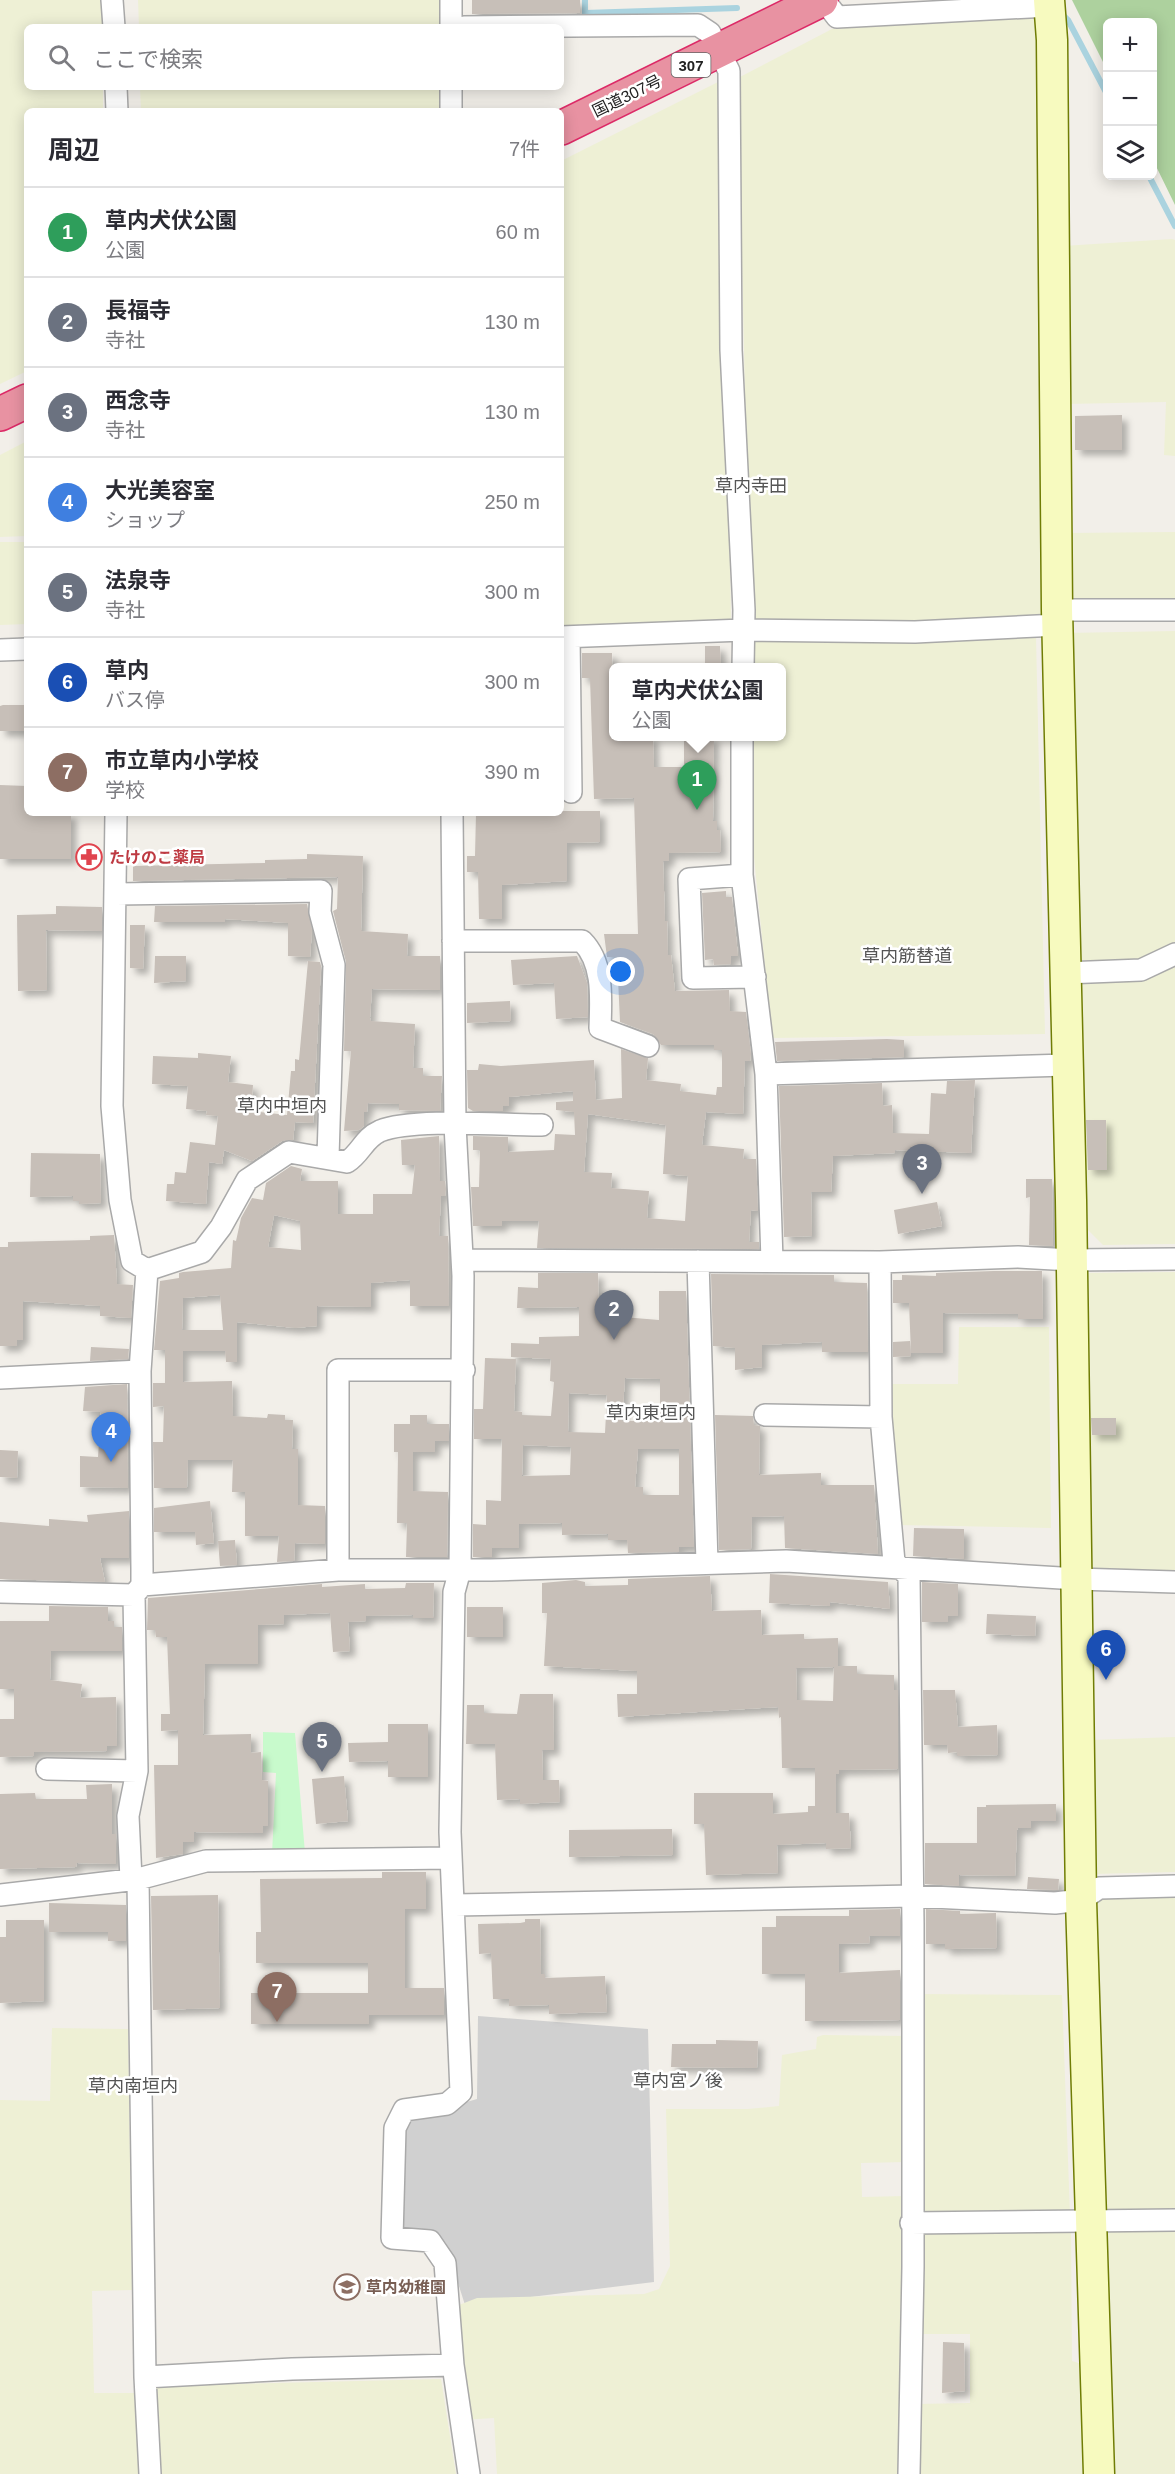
<!DOCTYPE html>
<html lang="ja">
<head>
<meta charset="utf-8">
<style>
	:root { --surface:#fff; --page:#f7f7f7; --text:#2b2b33; --muted:#7c7c81; --line:#e1e1e2; --accent:#0f766e }
	body { margin:0; font-family:Arial,"Noto Sans JP",sans-serif; background:var(--page); color:var(--text) }
	.controls { position:absolute; right:18px; top:18px; display:grid; overflow:hidden; border-radius:9px; box-shadow:0 3px 15px #0003 }
	.controls button { width:54px; height:54px; display:grid; place-items:center; padding:0; border:0; border-bottom:2px solid var(--line); background:var(--surface); color:var(--text); font:30px sans-serif }
	.you { position:absolute; left:621px; top:972px; width:21px; height:21px; margin:-15px; border:4px solid #fff; border-radius:50%; background:#1a73e8; box-shadow:0 0 0 9px #1a73e833 }
	.badge { display:grid; place-items:center; width:39px; height:39px; border-radius:50%; background:var(--accent); color:#fff; font-size:20px; font-weight:700 }
	.pin { position:absolute; translate:-50% -50px; filter:drop-shadow(0 2px 3px #0008) }
	.pin::after { content:''; position:absolute; top:32px; width:21px; height:18px; background:inherit; clip-path:polygon(0 0,100% 0,50% 100%) }
	.popup { position:absolute; left:609px; top:663px; width:177px; height:78px; box-sizing:border-box; display:grid; place-content:center; border-radius:9px; background:var(--surface); filter:drop-shadow(0 2px 4px #0005); font-size:20px; white-space:nowrap; color:var(--muted) }
	.popup b { font-size:22px; color:var(--text) }
	.popup::after { content:''; position:absolute; left:50%; top:100%; margin-left:-12px; border:12px solid transparent; border-top-color:var(--surface) }
	.list { margin:0; padding:0; list-style:none }
	h2 { display:flex; justify-content:space-between; align-items:center; height:78px; margin:0; padding:0 24px; font-size:26px }
	h2 small { font-size:20px; font-weight:400; color:var(--muted) }
	.list li { display:grid; grid-template-columns:39px 1fr auto; gap:18px; align-items:center; box-sizing:border-box; height:90px; padding:0 24px; border-top:2px solid var(--line) }
	.list b { display:block; font-size:22px; white-space:nowrap }
	.list p { margin:0; font-size:20px; white-space:nowrap; color:var(--muted) }
	.list em { font-size:20px; font-style:normal; color:var(--muted) }
	.icon { flex:none; width:33px; height:33px; fill:none; stroke:currentColor; stroke-width:2; stroke-linecap:round; stroke-linejoin:round }
	.map { position:relative; flex:none; width:1175px; height:2474px; overflow:hidden }
	.search { position:absolute; background:var(--surface); box-shadow:0 3px 15px #0003; left:24px; top:24px; width:540px; height:66px; display:flex; align-items:center; gap:15px; box-sizing:border-box; padding:0 21px; border-radius:9px; color:var(--muted); font-size:22px }
	.panel { position:absolute; background:var(--surface); box-shadow:0 3px 15px #0003; left:24px; top:108px; width:540px; height:708px; border-radius:9px }
	.map>svg:first-child { display:block }
	.religious { fill:#d0d0d0 }
	.farmland { fill:#eef0d5 }
	.forest { fill:#add19e }
	.park { fill:#c8facc }
	.lines { fill:none; stroke-linecap:round; stroke-linejoin:round }
	.stream { stroke:#aad3df; stroke-width:6 }
	.building { fill:#c7bfb8; fill-rule:evenodd; filter:url(#shadow) }
	.street-casing { stroke:#a9a9a9; stroke-width:24 }
	.secondary-casing { stroke:#707d05; stroke-width:33 }
	.highway-casing { stroke:#dc2a67; stroke-width:36 }
	.street { stroke:#fff; stroke-width:21 }
	.secondary { stroke:#f7fabf; stroke-width:30 }
	.highway { stroke:#e892a2; stroke-width:33 }
	.labels { text-anchor:middle; dominant-baseline:central; stroke-width:5; stroke-linejoin:round; paint-order:stroke }
	.shield { fill:#fff; stroke:#646464; stroke-width:1.5 }
	.shield-label { font-size:15px; font-weight:bold; fill:#222 }
	.street-label { font-size:16px; fill:#222; stroke:#fff }
	.health-label { font-size:16px; font-weight:bold; fill:#be3a42; stroke:#fff; text-anchor:start }
	.education-label { font-size:16px; font-weight:bold; fill:#785e54; stroke:#fff; text-anchor:start }
	.neighbourhood-label { font-size:18px; fill:#555; stroke:#fff }
</style>
</head>
<body>
<div class="map">
<svg width="1175" height="2474" viewBox="0 0 1175 2474">
	<defs>
		<filter id="shadow"><feDropShadow dx="5.5" dy="5.5" stdDeviation="3" flood-color="#0004"/></filter>
	</defs>
	<rect width="100%" height="100%" fill="#f2efe9"/>
	<path class="religious" d="M478,2016l170,13 6,253 -189,23 -20,-63 -53,-4 6,-116 79,-23z"/>
	<path class="farmland" d="M0,0h103v27h-76v60h76v24h-76v260l-27,13z
		M138,0h306v27h-305z
		M1042,15l4,605 -296,3 -12,-545 94,-49z
		M722,80l9,542 -170,4v-465z
		M140,87h305v24h-304z
		M1172,239l3,1v216l-11,-1 2,-53 -101,2 -2,-158z
		M27,441v95l-27,1v-82z
		M1175,532v89l-108,-2 -1,-86z
		M0,542h27v82l-27,1z
		M1175,631v312l-38,18 -66,-1 -5,-327z
		M1036,637l9,397 -273,4 -19,-191 1,-110 27,-1v-68l-27,-1v-26z
		M1175,962v282l-72,1 -19,-19 -12,-242z
		M1175,1272v302l-88,-4 -2,-297z
		M959,1327h90l2,201 -154,-3 -9,-141h70z
		M1175,1737v135l-83,2 -1,-134z
		M1175,1893v320l-63,2 -11,-6 -7,-306 6,-7z
		M920,1994l142,1 8,220 -144,2 -7,-7z
		M52,2028l76,1 4,261 -40,1 2,102h42l5,81h-141v-374l50,1z
		M823,2035l83,1 -1,126 -44,1 1,34 43,-1 -4,278h-404l-3,-56 -32,2 -8,-113 23,-9 167,-4 15,-5 11,-23 -4,-157h82l31,-3 3,-51 34,-6 1,-12z
		M1175,2228v246h-68l-5,-236 6,-8z
		M927,2230h144l1,131 13,4 2,109h-172l1,-70 54,-1v-69h-53l2,-97z
		M441,2379l15,95h-296l-4,-88z"/>
	<path class="forest" d="M1072,0h103v205l-22,-45 -1,-138h-44l-1,48z"/>
	<path class="park" d="M263,1732l32,1 10,120 -33,1 4,-81 -13,-1z"/>
	<g class="lines">
		<path class="stream" d="M585,0v13l152,-5
			M1061,13l7,7 40,76
			M1149,176l26,50"/>
	</g>
	<path class="building" d="M472,0h108v13l-108,1z
		M1122,415v35h-47v-34z
		M705,646h15l1,22h-16z
		M582,653h30l1,83h40l1,31h30v-29l30,-2 -1,85h4v9h3l1,22 -52,1v8h-6l2,60h2l1,34h3l4,36 54,-1 1,21 16,1 5,42 -1,7h-5l-2,53 -37,-2 -4,33 42,4 -1,10h13l2,52 -7,-1 -2,32h10v7l-222,-1 2,-27h-37v5h-29l-2,-39h8l1,-37h-7v-14l35,1v15l46,-2 1,-16 20,1 -1,-23 -18,-2v-8l17,-1v-10l-64,6v9h-6v5h-30l-5,-3 -1,-38h11l1,-6 22,2 93,-6 2,40 26,-2 -1,-49 27,9 -2,22 35,4 -1,7 36,4 1,-8h5v-37h-8v-5h-53l-8,-11 -33,-12 -3,-65h-10l-3,-23h34l-4,-136 -40,1 -4,-121h-8zM588,1114l78,11 -3,49 25,2 -3,45 -38,-3 2,-27 -38,-3 1,-15 -28,-1z
		M3,705h24v26h-27v-25z
		M0,785l27,1v27h44v46h-71z
		M561,811h39v31l-33,1v38l-65,4v34h-23l-1,-47h-11v-16h8l1,-43z
		M307,854l56,2 -2,75 47,3 -1,22h33v34l-68,-1 -2,29 1,3 44,3 -2,44h10v8h19l-2,35 -41,-1v-6l-31,-1 -1,9h-3v14l-5,4 -15,1 7,-80h-7l2,-89 -13,-51 4,-2 1,-32 -205,4v-15l132,-3v-3l42,-1z
		M726,891v6h6l6,59h-7v8l-17,1 -1,-6 -8,1 -3,-67z
		M307,904l5,26 -2,27 -22,-1v-33l-63,-4v3h-71l1,-16z
		M56,906l46,1v24l-56,-1 1,60 -29,1 -1,-76 39,-1z
		M130,925h15l-2,44 -13,-1z
		M155,956h31v25l-32,2z
		M577,956l10,27 1,34 -32,2 -2,-36 -41,2 -2,-25z
		M308,961l12,1 1,4 -8,157 -18,-1 -2,18 -11,1 -30,20 -28,-11 -2,14 -13,-2 -3,42 -40,-3 1,-17h7l1,-12 11,1 4,-31 25,3 3,-29 -12,-1 1,-4 -21,-2 2,-23 -36,-2 1,-28 45,2v-5l33,3 -3,26 25,3 -2,26 36,4 4,-44h4v-12l4,1z
		M510,1001l1,20 -44,2v-20z
		M887,1039l17,1v17l-127,4 -2,-19z
		M975,1080l-4,73 -76,-3v3l-62,3 -2,36h-20l1,44 -28,1 -5,-151 103,-3 1,23 9,-1 1,28 36,1 2,-41 15,1 1,-13z
		M1086,1120h20l1,50h-19z
		M439,1136l1,45h5l1,8 -1,7h-4l-2,40h9l1,70h-39v-26l-39,3v24l-54,-1v20l-22,2 -58,-6v40h-11l-1,-11h-42v31l49,-1 1,35 34,2 1,-4 17,1v5h8l-1,29h6v56l27,1v38l-30,-1 -1,18 -17,1 2,-26h-34v-44h-13l1,-32h-45l-1,28h-33l-1,-46h10l1,-36 -11,1v-24h12v-33h-11l6,-69 19,-3v-5l4,-1 48,-4 2,-28 3,1 5,-23 11,-20 11,2 3,-17 25,-17 11,3 -2,12h38v33h35v-20h39l3,-29h-13l-1,-25zM274,1215l26,6 1,29 -33,-3zM220,1295l3,35h-41l1,-32z
		M31,1153l69,1 1,49 -22,1v-3h-6v-5l-43,1z
		M1026,1179h26l1,67 -24,-1 1,-48 -4,1z
		M937,1202l5,24 -44,8 -4,-24z
		M114,1235l3,49 16,1 -2,33 -31,-2v-10l-77,-5v39h-6v6h-17v-99h8v-5l82,-2v-4z
		M994,1271h48l1,48h-25v-5l-75,-1v40h-32l-2,-50h-16v-23h9v-5l34,1v-3z
		M538,1273h60l1,42 60,5v-29h27l8,256h-15v5l-51,1 -1,-13h-19v-6l-46,1v-12l-43,1v24h-27v9h-19v-33l13,1v-25l15,1 1,-62h-28v-30h9l2,-51 31,1 -2,52 8,1v3l29,1 3,-34 -4,-1 1,-22 -40,-2v-14l28,1v-7l40,-1v-29l-62,1 1,-21 20,1zM625,1378l35,1v42h-38zM569,1393l38,2 -2,38 -37,-1zM523,1445l48,2 -1,28 -48,1zM638,1449h41v46h-36v-8h-8z
		M711,1274l123,1v7l33,1 1,69h-46v-10l-60,3v22l-27,3v-22l-22,-2z
		M910,1341l1,15 -18,1v-15z
		M91,1347l38,2 -1,10 -38,2z
		M127,1384l1,104 -48,-1v-31l18,1 3,-45 -18,-1 2,-24z
		M410,1415h17v9h22v17h-14v11h-22v39l35,1 -1,65h-41l1,-34h-10l1,-71h-4v-28h16z
		M715,1415l38,1 1,9 6,1 -1,49 62,-2v12h53l4,69 -93,-6 -1,-32 -32,1 -1,32 -32,1z
		M1091,1418h25v17h-24z
		M0,1450l18,1 -1,27 -17,-1z
		M210,1501l4,42 -18,2 -1,-13h-41v-24z
		M129,1511v47h-29l5,24 -105,-3v-57l49,4v-7l39,3 -1,-7z
		M914,1528l50,1v30l-51,-3z
		M235,1540l2,25 -17,1 -2,-25z
		M770,1574l118,8 2,27 -60,-7v4l-61,-3z
		M710,1576l2,35 49,-1 1,25 42,-1v5l34,-1v28h19v8l37,1v15h4v79l-59,1v4h-3v39h13l2,35 -25,1v-6l-49,2 1,28 -72,2 -2,-51h-10v-31h79v21l35,-2v-6h7v-38h-33l-1,-51 -2,1 -1,-11 -160,10 -1,-23h20v-23l-93,-5 3,-53h-5v-30l34,-3 9,2v4l43,-1v-6zM834,1667l-1,34 -36,-1 -1,-32z
		M922,1582l36,2v32h-10v6h-26z
		M406,1583h28l-1,35h-20v-3l-47,1v5l-18,1 2,29 -17,1 -3,-39 -46,2v9l-26,1v39h-53l-2,71 48,-1v19l10,-1 1,28 6,1v45h-5v7l-69,-1v10h-11v12l-27,4 -2,-93h24v-35l-17,1v-17h9l-3,-77h-11l-1,-7h-8l1,-32 174,-14v3l43,-3v5l40,-1z
		M49,1606l59,1v14h6v6h8v24h-71l-1,29 32,4 -2,14 36,-1 1,49h-10v5l-73,1v4l-34,1v-38h14v-30h-14v-68h49z
		M467,1607h36v30h-36z
		M987,1614l49,2 -1,20 -49,-2z
		M923,1690h32l3,37 39,-2 1,30 -41,1v-4l-9,1 -1,-8h-23z
		M520,1694h33l1,56h-12l1,30h16l1,22 -40,2v-5l-23,1 -2,-56h-29l1,-39h17v8l33,1z
		M388,1724h40v53h-40v-16l-39,1 -1,-19 40,-1z
		M344,1776l4,45 -32,3 -4,-45z
		M112,1784v50h4v30l-39,-1 -1,4 -76,2v-75l35,-1 1,6h51l-1,-14z
		M1056,1804v17h-25v7h-13l-1,2 -2,46 -56,-1v11l-34,-2v-41h52v-36h9v-2z
		M672,1829l1,26 -104,2v-27z
		M382,1872h44v37h-21v79h39v27h-75v9h-118v-31h117v-30h-112v-31h5l-1,-53 122,-1z
		M1028,1877l31,2 -1,11 -31,-1z
		M218,1895l2,113 -67,2 -2,-114z
		M49,1903l77,2v36h-18v-9h-59z
		M900,1909v27h-31l1,7 -31,1v29l61,-3v50l-95,1v-47h-43v-47h14v-11h73v-6z
		M926,1909l34,2v3l36,-1 1,35 -52,1v-5h-19z
		M525,1919h15l1,55h4v4l60,-2 2,36 -58,2v-9l-40,1v-7h-16l-2,-46 -12,1 -1,-30 42,-1 5,-1z
		M6,1920h38v81l-44,2v-66h6z
		M716,2040l42,1 -1,27 -86,-1 1,-23h44z
		M943,2342l21,1 1,48 -23,2z"/>
	<g class="lines">
		<g class="street-casing">
			<path id="street" d="M112,0l2,27
				M824,0l13,17 212,-11
				M451,27v-27
				M464,27l234,-2 12,8 19,38 2,279 13,260 -1,58
				M116,87l1,24
				M451,111v-24
				M1057,610h118
				M561,637l182,-7 172,2 143,-7
				M569,637l2,155
				M0,650l27,-1
				M742,736v139l24,199 6,187
				M116,813l-4,293 8,94 12,61 15,9 55,-18 19,-25 26,-47 42,-28 58,10c14,-9 17,-24 33,-31 32,-13 123,-6 162,-6
				M452,813l3,312 8,151 -3,294 -6,22 -4,240 11,260 -14,12 -43,6 -9,18 -3,110 38,3 15,22 8,102 16,109
				M742,875l-53,4 4,99 62,-1
				M116,894l205,-3 -1,21 14,53 -6,192
				M453,941h129c22,22 19,57 18,87l48,18
				M1065,973l76,-3 34,-16
				M766,1074l300,-9
				M463,1260l417,2 138,-5 53,3 104,-1
				M698,1261l9,302
				M880,1262l1,155 13,145 15,14 4,348v343l-4,207
				M0,1378l140,-7
				M765,1415l116,2
				M338,1570v-200h126
				M142,1585l196,-15h153l295,-9 291,18 98,3
				M0,1592l134,3
				M47,1769l90,2
				M131,1879l-3,-63 9,-45 -3,-176 8,-10v-17l-2,-197 7,-101
				M138,1879l7,498 5,97
				M0,1895l138,-16 68,-18 244,-3
				M455,1905l457,-9 143,7 26,-3 18,-12 76,-2
				M911,2223l264,-3
				M145,2377l147,-8 161,-4"/>
		</g>
		<g class="secondary-casing">
			<path id="secondary" d="M1049,0l3,40 5,570 14,590 10,700 18,574"/>
		</g>
		<g class="highway-casing">
			<path id="highway" d="M561,128l260,-128
				M0,414l27,-13"/>
		</g>
		<use href="#street" class="street"/>
		<use href="#secondary" class="secondary"/>
		<use href="#highway" class="highway"/>
	</g>
	<defs>
		<g id="pharmacy-ring" transform="scale(1.35)"><circle r="9.5" fill="#fff" stroke="#e0444e" stroke-width="1.5"/><path d="M-2-6h4v4h4v4h-4v4h-4v-4h-4v-4h4Z" fill="#e0444e"/></g>
		<g id="school-ring" transform="scale(1.35)"><circle r="9.5" fill="#fff" stroke="#8d6e63" stroke-width="1.5"/><path d="M0-5L7-2L0 1L-7-2ZM-4 1L0 2.5L4 1V4Q0 6-4 4Z" fill="#8d6e63"/></g>
	</defs>
	<g fill-rule="evenodd">
		<use href="#pharmacy-ring" x="89" y="857"/>
		<use href="#school-ring" x="347" y="2287"/>
	</g>
	<g class="labels">
		<rect class="shield" x="671.5" y="53" width="39" height="24" rx="4.5"/>
		<g class="shield-label">
			<text x="691" y="65">307</text>
		</g>
		<g class="street-label">
			<text transform="translate(627 96) rotate(-26)">国道307号</text>
		</g>
		<g class="health-label">
			<text x="109" y="857">たけのこ薬局</text>
		</g>
		<g class="education-label">
			<text x="366" y="2287">草内幼稚園</text>
		</g>
		<g class="neighbourhood-label">
			<text x="751" y="486">草内寺田</text>
			<text x="907" y="956">草内筋替道</text>
			<text x="282" y="1106">草内中垣内</text>
			<text x="651" y="1413">草内東垣内</text>
			<text x="678" y="2081">草内宮ノ後</text>
			<text x="133" y="2086">草内南垣内</text>
		</g>
	</g>
</svg>
<div class="controls">
<button>+</button>
<button>−</button>
<button><svg class="icon" aria-label="layers" viewBox="0 0 24 24"><path d="M12 4l9 5-9 5-9-5zM3 14l9 5 9-5"/></svg></button>
</div>
<div class="you"></div>
<div class="pin badge" style="left:697px;top:810px;background:#2e9e5b">1</div>
<div class="popup"><b>草内犬伏公園</b>公園</div>
<div class="pin badge" style="left:614px;top:1340px;background:#6b7280">2</div>
<div class="pin badge" style="left:922px;top:1194px;background:#6b7280">3</div>
<div class="pin badge" style="left:111px;top:1462px;background:#3f7fe0">4</div>
<div class="pin badge" style="left:322px;top:1772px;background:#6b7280">5</div>
<div class="pin badge" style="left:1106px;top:1680px;background:#1a4fb4">6</div>
<div class="pin badge" style="left:277px;top:2022px;background:#8d6e63">7</div>
<div class="search"><svg class="icon" aria-label="search" viewBox="0 0 24 24"><circle cx="10" cy="10" r="6"/><path d="M15 15l6 6"/></svg>ここで検索</div>
<section class="panel">
<h2>周辺<small>7件</small></h2>
<ul class="list">
<li><span class="badge" style="background:#2e9e5b">1</span><div><b>草内犬伏公園</b><p>公園</p></div><em>60 m</em></li>
<li><span class="badge" style="background:#6b7280">2</span><div><b>長福寺</b><p>寺社</p></div><em>130 m</em></li>
<li><span class="badge" style="background:#6b7280">3</span><div><b>西念寺</b><p>寺社</p></div><em>130 m</em></li>
<li><span class="badge" style="background:#3f7fe0">4</span><div><b>大光美容室</b><p>ショップ</p></div><em>250 m</em></li>
<li><span class="badge" style="background:#6b7280">5</span><div><b>法泉寺</b><p>寺社</p></div><em>300 m</em></li>
<li><span class="badge" style="background:#1a4fb4">6</span><div><b>草内</b><p>バス停</p></div><em>300 m</em></li>
<li><span class="badge" style="background:#8d6e63">7</span><div><b>市立草内小学校</b><p>学校</p></div><em>390 m</em></li>
</ul>
</section>
</div>
</body>
</html>
